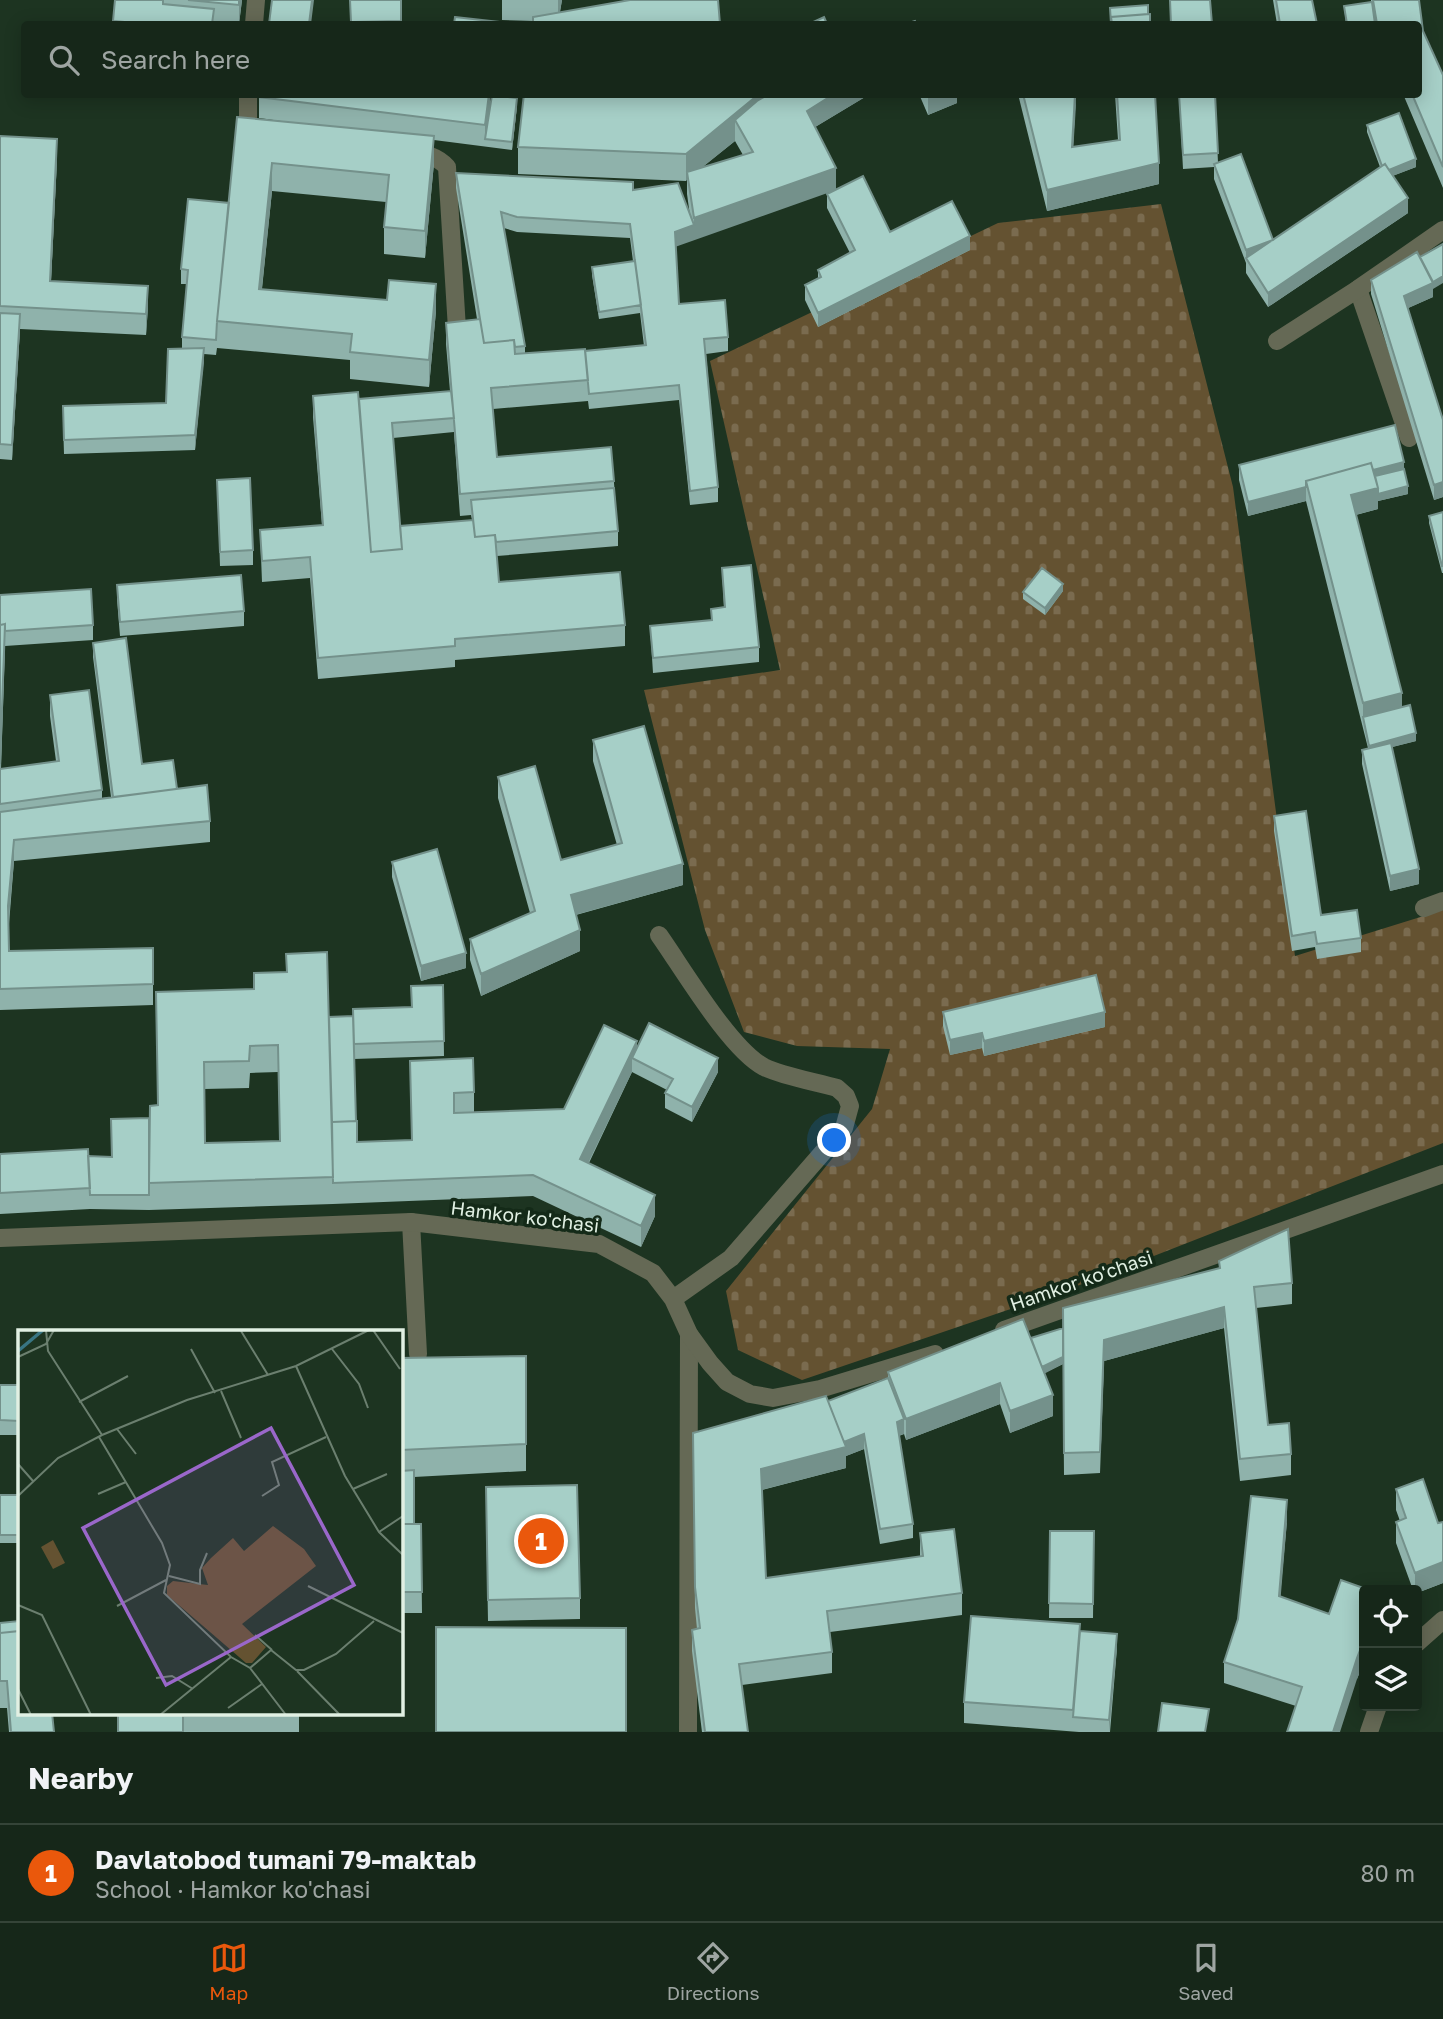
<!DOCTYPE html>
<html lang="en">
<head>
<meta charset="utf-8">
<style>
	:root { --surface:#162719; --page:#233326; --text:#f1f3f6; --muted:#9ea5a2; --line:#354438; --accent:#ea580c }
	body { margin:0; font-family:"Golos Text",sans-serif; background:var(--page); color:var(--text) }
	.controls { position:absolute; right:21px; bottom:21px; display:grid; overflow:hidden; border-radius:7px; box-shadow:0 4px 18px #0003 }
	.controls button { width:63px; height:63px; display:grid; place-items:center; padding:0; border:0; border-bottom:2px solid var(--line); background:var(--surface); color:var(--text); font:35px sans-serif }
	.you { position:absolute; left:835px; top:1141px; width:24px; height:24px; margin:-18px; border:5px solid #fff; border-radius:50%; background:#1a73e8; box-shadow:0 0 0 10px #1a73e833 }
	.badge { display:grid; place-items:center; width:46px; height:46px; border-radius:50%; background:var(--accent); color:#fff; font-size:23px; font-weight:700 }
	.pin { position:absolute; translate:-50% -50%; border:4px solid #fff; box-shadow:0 2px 7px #0006 }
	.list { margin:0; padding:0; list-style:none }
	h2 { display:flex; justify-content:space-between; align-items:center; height:91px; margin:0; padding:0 28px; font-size:30px }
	h2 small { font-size:23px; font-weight:400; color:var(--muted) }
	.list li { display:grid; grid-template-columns:46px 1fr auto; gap:21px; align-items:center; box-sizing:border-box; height:98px; padding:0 28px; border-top:2px solid var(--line) }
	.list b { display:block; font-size:26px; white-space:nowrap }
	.list p { margin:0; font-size:23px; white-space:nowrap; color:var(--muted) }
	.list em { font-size:23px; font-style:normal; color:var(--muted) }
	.icon { flex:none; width:38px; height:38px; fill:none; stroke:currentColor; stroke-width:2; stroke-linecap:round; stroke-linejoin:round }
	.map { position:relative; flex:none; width:1443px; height:1732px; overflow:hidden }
	.search { position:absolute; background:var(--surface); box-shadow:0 4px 18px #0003; left:21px; right:21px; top:21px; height:77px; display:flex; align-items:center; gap:18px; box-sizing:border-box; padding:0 24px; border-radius:7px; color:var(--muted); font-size:26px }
	.sheet { height:189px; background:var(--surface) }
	nav { display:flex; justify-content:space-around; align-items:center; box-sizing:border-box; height:98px; border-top:2px solid var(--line); background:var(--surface); font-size:19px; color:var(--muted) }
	nav a { display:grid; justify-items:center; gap:4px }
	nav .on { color:var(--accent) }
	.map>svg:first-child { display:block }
	.cemetery { fill:url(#cemetery-stones) }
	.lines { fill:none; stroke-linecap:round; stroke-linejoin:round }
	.lane { stroke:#656955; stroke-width:18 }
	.street { stroke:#656955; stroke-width:18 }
	.wall { fill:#8fb2ab; fill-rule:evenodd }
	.shaded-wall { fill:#74918b }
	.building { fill:#a6cfc7; stroke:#74918b; stroke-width:2; fill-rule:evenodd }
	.labels { text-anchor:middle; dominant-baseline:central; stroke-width:7; stroke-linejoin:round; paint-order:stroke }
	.street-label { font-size:19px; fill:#e1f0e3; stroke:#142a18 }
	.inset-river { fill:none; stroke:#387583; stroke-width:3.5 }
	.inset-road { fill:none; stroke:#6b7f6f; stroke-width:2 }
	.view { fill:#9a67ca; fill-opacity:0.15; stroke:#9a67ca; stroke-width:3.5 }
	.inset-edge { fill:none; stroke:#e1f0e3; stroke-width:3.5 }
</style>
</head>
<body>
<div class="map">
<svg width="1443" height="1732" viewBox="0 0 1443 1732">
	<defs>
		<pattern id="cemetery-stones" width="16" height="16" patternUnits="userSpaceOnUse" patternTransform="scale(1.75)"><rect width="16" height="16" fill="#645231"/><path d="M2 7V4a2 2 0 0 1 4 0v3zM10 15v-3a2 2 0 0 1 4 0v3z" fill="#7a6b4f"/></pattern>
	</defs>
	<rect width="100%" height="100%" fill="#1d3421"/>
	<path class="cemetery" d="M1161,204l72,283 62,469 148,-46v233l-371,145 -270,92 -64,-30 -12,-59 146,-182 18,-60 -93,-3 -53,-14 -39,-102 -61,-240 136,-20 -70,-309 288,-138z"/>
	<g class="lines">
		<path class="lane" d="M1358,289l51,149
			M1424,908l19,-7
			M411,1222l7,132
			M1417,1643l26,-23
			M688,1732l1,-398
			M1369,1732l9,-26"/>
		<path class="street" d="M254,24l2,-24
			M248,94v31l11,9
			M411,152c15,2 26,4 36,15l10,162
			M1277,341l81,-52 85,-59
			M659,935c24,34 71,114 105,132 18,9 52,15 73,21l9,8 4,10 -6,22 -113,130 -58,41
			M0,1238l411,-16 188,22 54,29 20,26 16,35 21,29 17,19 23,12 23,4 47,-9 115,-35
			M1004,1330l439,-156"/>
	</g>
	<path class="wall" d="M115,0h127l-3,24h-126z
		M350,0h51v24h-50z
		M502,0h60l-2,12 -27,9 -31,-1z
		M1273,0h39l5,24h-40z
		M1371,0h48l4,31 20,44v113l-40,-94h15v-70h-72l-2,-18 27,-4z
		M259,94h231v9l27,3 -5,44 -78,-10v23l-9,95 -41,-4v-27l2,-25 -114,-11 -10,98 174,22 -7,76 -79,-8v-19l-133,-12 -1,7 -12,-1 -9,96 -131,4 -1,-33 103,-18 16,-54v-12l5,-53h-6v-15l107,-147 -29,-4z
		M524,94h346l-55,33 -121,112 -18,7 3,58 49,33v14l-22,3 12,133v15l-28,3 -11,-105 -90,9 -1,-8 -95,8 4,48 114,-10 7,84v15l-121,10 2,26 126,43v21l-170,14v7l-137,12 -8,-101 -48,4 -2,-52 62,-5 -9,-108v-21l46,3 91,-8 -4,-47v-21l31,-4 -21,-131v-15l177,17 57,26 -3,-22v-15l-1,2 -168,-7v-27zM735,141l8,14 -42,13zM504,228l13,4 113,6 3,23 -41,6v8l7,44 41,-6 4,33 -59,5 -60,3v-8zM454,432l6,84 11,-1 1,5 -72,15 -7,-97z
		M919,94h38v9l-29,12z
		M1018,94h58l-3,53 45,-7 -3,-46h40l4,90 -112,27z
		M1179,94h36l3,69 55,77 107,-73 -13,-35v-7l49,42 -24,9 16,37 -140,94 -22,-34v-10l-32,-84v-12l-31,2z
		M0,136l57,24 -6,121 97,26 -2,28 -126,-6 -8,131 -12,-1z
		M827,194l63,38 80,18 -152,77 -13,-27v-15l13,-6v-9l32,-17 -23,-45z
		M1371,280l62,9v8l-25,11 35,112v77l-9,3 -63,-206z
		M1239,465l165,4 4,25 -30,7v8l-22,6 46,193 14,33 -24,6 27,137 -29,7 -28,-127v-14l6,-2 -62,-247 -58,15 -9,-36z
		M217,480l36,70v15l-33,1z
		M1443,512v61h-1l-13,-50v-7z
		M722,568l37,79v15l-106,11 -3,-47 61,-6v-11l13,-1z
		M117,585l127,26v15l-124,10 -3,-37z
		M1063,591l-18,24 -22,-16v-7z
		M0,595l93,30v15l-88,6 -4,123 55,-8 -6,-45v-21l52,95v8l9,-1 -18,-140v-14l49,121 35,25 33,32v21l-196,19 -5,63v27l144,-3v57l-153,5z
		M593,740l90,145 -107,30 4,36 -99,45 -11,-36v-21l60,-26 -32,-115v-21l63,83 56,-15 -24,-84z
		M1274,816l47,99 40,23v14l-44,7 -2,-12 -23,4 -18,-120z
		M392,862l74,106 -45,13 -29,-104z
		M286,954l43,63 24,-1 58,-9v-21l32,-1 1,71 -90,3 3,83 55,-2 -2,-79 64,31v20l90,-3 73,-61 81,24 -26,50 -27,-14v-15l2,-3 -35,-18 -43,91 66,53 -14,31 -108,-51 -200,8 -184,6 -59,-1 -90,5v-60l112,3 37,-39 9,-13 -2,-113 98,-3 32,-16zM278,1072l2,69 -75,2 -1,-54 45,-1 1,-15z
		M943,1012l162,15 -121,29 -2,-8 -32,7 -7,-29z
		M1219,1261l73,22v21l-36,4 12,117 23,29v21l-51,6 -16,-153 -120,33 -4,112 -36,2 -1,-111 -19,9 9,43 -43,17 -10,-29 -94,36 -2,-6 -5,2 14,88v14l-33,6 -16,-95 -18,7v12l-84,22 4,88 154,-21v-24l42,60v22l-132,17 2,20v21l-90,12 6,47h-46l-10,-81v-21l5,-1 -2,-21 -2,-175 135,-32 60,-23v-6l143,-34 32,-10 156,-60z
		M526,1356v115l-112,6v47h7l1,89h-21v-255z
		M0,1385h19v50h-19z
		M1396,1489l42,34 5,-1v61l-26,10v-3h-4l-17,-47v-21l4,-1 -4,-11z
		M0,1495h19v48h-19z
		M486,1509l94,89v21l-92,2z
		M1287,1521l-7,76 49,17 35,-24v72l-7,17 -61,27 -72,-23v-21z
		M1050,1531h44l-1,87h-44z
		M0,1623l54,109h-45l-2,-24h-7z
		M1080,1631l37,17 -7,84h-31l-115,-9v-21z
		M117,1713h182v19h-182z"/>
	<path class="shaded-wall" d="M239,0h3l-3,24z
		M312,0h2l-3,24h-2z
		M558,0h4l-4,22z
		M489,94h1v15l-5,30v-14z
		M759,94h46l-70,26v21l-47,38 -1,-7v7l-1,2v-27z
		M834,94h36l-63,38v-21z
		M928,94h29v9l-29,12z
		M1075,94l1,11 -4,64v-22z
		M517,98v8l-5,44v-8z
		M434,136v27l-9,95v-27z
		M57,139v21l-7,142v-21z
		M1416,159v8l-31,12v-8z
		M272,163v28l-13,125v-27z
		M1159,163v21l-112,27v-21z
		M836,168v22l-161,57v-15l19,-7v-7z
		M1408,198v15l-140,94v-14z
		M970,236v14l-152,77v-14z
		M1273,240l-27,19v-9z
		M1443,276v7l-10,6v8l-29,13v-14z
		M436,284v27l-7,76v-27z
		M148,286v21l-2,28v-21z
		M20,314v15l-8,131v-15z
		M204,348v15l-9,87v-15z
		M1404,462v14l-96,11z
		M1443,482v15l-9,3v-15z
		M1408,486v8l-30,7v8l-27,7v-21l27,-7z
		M1306,487v14l-58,15v-14z
		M1063,584v7l-18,24v-7z
		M5,624v21l-5,140v-21z
		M1402,693v22l-39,2v-14z
		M1416,733v8l-47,12v-7z
		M14,840v21l-6,67v-22z
		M683,864v21l-112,31v-21z
		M1419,869v15l-29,7v-15z
		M580,930v21l-99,45v-22z
		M466,953v15l-45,13v-15z
		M1105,1012v15l-121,29v-15z
		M982,1033v15l-32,7v-15z
		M637,1041v20l-5,-3v14l-52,108v-21z
		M718,1058v14l-26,50v-15z
		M655,1195v21l-14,31v-21z
		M1224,1307v21l-120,33 -4,112 4,-133z
		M1063,1357v7l-25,13v-8z
		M1000,1383v21l-94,36v-21z
		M1053,1395v21l-43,17v-22z
		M904,1419v15l-7,2v-14z
		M864,1434v15l-18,7v12l-85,22v-21z
		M1287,1500v21l-8,96v-21z
		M1443,1562v21l-26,10v-3h-2v-17z
		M1117,1634v14l-8,84v-12z
		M1364,1640v22l-7,17 -17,53h-7l24,-74z"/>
	<path class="building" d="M115,0h48v4l51,5 -2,15h-64l-35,-3z
		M188,0h51v5z
		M272,0h40l-3,24h-40z
		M350,0h51v21l-50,1z
		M630,0h88l2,24h-187v-7z
		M1170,0h40l2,24h-41z
		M1276,0h36l5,24h-37z
		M1373,0h46l4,31 20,44v92l-31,-73h6v-70h-41z
		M1372,2l3,22h-28l-3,-18z
		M1148,5v9l-37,3v7l-1,-16z
		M1150,14v10h-38l-1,-7z
		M455,17l44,5v2h-45z
		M824,17l3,7h-18z
		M915,21l2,3h-11z
		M259,94h230l-4,31 -226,-28z
		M524,94h235l-73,60 -168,-7z
		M769,94h65l-27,17 29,57 -142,50 -7,-46 66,-20 -18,-32 22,-19z
		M1023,94h52l-3,53 48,-7 -3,-46h38l4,69 -112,27z
		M1179,94h36l3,59 -35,2z
		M492,95l25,3 -5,44 -27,-3z
		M1399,113l17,46 -27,11 -4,-6 -3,2 -15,-41z
		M237,117l197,19 -9,95 -41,-4 5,-52 -117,-12 -13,126 128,11 2,-20 47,4 -7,76 -79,-8 2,-18 -135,-13z
		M0,136l57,3 -7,142 98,5 -2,28 -146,-8z
		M1241,154l32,86 -27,10 -32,-86z
		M1385,164l23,34 -140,95 -22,-35z
		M456,173l177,9v8l45,-7 16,42 -19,7 4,72 46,-4 3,37 -24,2 14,148 -28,4 -11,-106 -90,9 -4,-43 61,-6 -16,-121 -113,-7 -16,-5 24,134 -10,1 -1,-7 -30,3 -4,-24z
		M863,176l27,56 62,-31 18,35 -152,77 -13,-28 16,-8 -3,-7 37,-20 -28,-56z
		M188,199l41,4 -12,118 -1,19 -34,-3 6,-67 -7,-1z
		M1443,244v32l-10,6 -13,-25z
		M1417,252l16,31 -29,13 39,124v62l-9,3 -63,-205z
		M635,261l6,44 -42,7 -7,-45z
		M0,313l20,1 -8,131 -12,-1z
		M480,319l4,24 30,-3 1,14 70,-5 3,31 -97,8 6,69 114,-10 3,34 -154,13 -14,-171z
		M204,348l-9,87 -131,5 -1,-34 103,-3 2,-54z
		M451,391l3,27 -62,5 10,126 -31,3 -12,-153z
		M358,392l13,160 31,-3 -2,-23 73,-6 2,17 20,-2 4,47 121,-10 5,53 -170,14v7l-137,12 -8,-101 -48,4 -2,-31 63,-5 -10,-129z
		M1395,425l9,37 -31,8 -2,-7 -65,18v6l-58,15 -9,-37z
		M1371,463l7,25 -27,7 51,198 -39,10 -57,-222z
		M1404,469l4,17 -30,8v-6l-3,-12z
		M250,478l3,72 -33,2 -3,-72z
		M614,488l4,43 -122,11 -1,-7 -20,2 -4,-37z
		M1443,512v54h-1l-13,-50z
		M751,565l8,82 -106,11 -3,-32 62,-6 -1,-11 14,-2 -3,-39z
		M1042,568l21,16 -18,24 -22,-16z
		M241,575l3,36 -124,11 -3,-37z
		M91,589l2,36 -88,6v-7l-5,1v-30z
		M5,624l-5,140v-139z
		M126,638l16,126 31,-4 4,29 -64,8 -20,-154z
		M89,690l13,100 -102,14v-35l59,-8 -9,-66z
		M1410,705l6,28 -47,13 -6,-29z
		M644,726l39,138 -112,31 9,35 -99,44 -11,-35 65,-28 -37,-134 37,-11 26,94 61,-17 -29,-103z
		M1391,743l28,126 -29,7 -28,-126z
		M207,785l3,36 -196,19 -6,66 1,45 144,-3v36l-153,5v-177z
		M1306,811l15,104 36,-5 4,28 -44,6 -2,-12 -23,4 -18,-120z
		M437,849l29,104 -45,13 -29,-104z
		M327,952l6,225 -184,6 1,-77 8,-1 -2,-113 98,-3v-16l33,-1 -1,-18zM278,1045l2,96 -75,2 -1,-81 45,-1 1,-15z
		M1096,975l9,37 -121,29 -2,-8 -32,7 -7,-28z
		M443,985l1,56 -90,3 -1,-35 59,-2 -1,-21z
		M353,1016l3,105 -24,1 -3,-105z
		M649,1023l69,35 -26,49 -27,-14 8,-14 -41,-21z
		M604,1025l33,16 -57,118 75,36 -14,31 -108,-51 -200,8 -1,-61 25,-1v21l55,-2 -2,-79 63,-3 1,34 -20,1v20l110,-4z
		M149,1118v77h-59l-2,-39 24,1 -1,-38z
		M88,1149l2,39 -90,5v-39z
		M1288,1229l4,54 -38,4 14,138 21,-2 2,31 -51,5 -16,-152 -120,33 -4,112 -36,1 -1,-145 157,-40 -1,-7z
		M1023,1319l30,76 -43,16 -10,-28 -94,36 -18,-47z
		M1063,1328v29l-21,10 -11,-29z
		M526,1356v88l-125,6v-92z
		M888,1378l16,41 -7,3 16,102 -33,5 -16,-95 -20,8 -16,-41z
		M0,1385h19v36l-19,-1z
		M826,1396l20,51 -85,22 5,109 157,-22 -3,-23 34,-4 8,64 -135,18 5,41 -93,12 9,68h-43l-13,-102 8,-2 -5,-41 -2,-154z
		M414,1470v54h-13v-53z
		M1423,1479l15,44 5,-1v40l-28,11 -19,-51 10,-4 -10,-29z
		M577,1485l3,113 -92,2 -2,-113z
		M0,1495h19v40h-19z
		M1251,1496l36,4 -8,96 50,18 12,-34 28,10h-5v50l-7,18 -24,74h-46l15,-45 -78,-25 14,-43z
		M401,1524h20l1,68h-21z
		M1050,1531h44l-1,73 -44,-1z
		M971,1616l109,8 -7,86 -109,-8z
		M19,1621v10l-19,2v-10z
		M436,1627l190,1v104h-190z
		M19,1631v82h33l2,19h-43l-4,-51h-7v-48z
		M1080,1631l37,3 -8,86 -36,-3z
		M1162,1703l47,6 -4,23h-47z
		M118,1713h181v1l-116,2v16h-65z"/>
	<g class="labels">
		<g class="street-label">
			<text transform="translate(525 1216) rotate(7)">Hamkor ko'chasi</text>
			<text transform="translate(1081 1280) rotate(-19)">Hamkor ko'chasi</text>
		</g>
	</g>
	<g transform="translate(18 1330)">
		<rect width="385" height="385" fill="#1d3421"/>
		<path d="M255,196l31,23 12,17 -74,58 24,23 -14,16h-6l-79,-68v-9l6,-5 35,4 -6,-17 9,-10 22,-20 11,13z" fill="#645231"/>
		<path d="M35,210l12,23 -12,6 -12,-22z" fill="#645231"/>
		<path class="inset-river" d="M0,21l25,-21"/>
		<path class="inset-road" d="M28,0l2,21 54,84M355,0l27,39M223,1l27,44M173,19l24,44M314,19l27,35 9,24M0,27l28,-13 8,-14M278,36l49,110 34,56 24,23M203,61l20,47M61,72l49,-26M99,99l19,25M81,107l63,106 8,22 -6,28 67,64 19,11 36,47M0,134l15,17M335,159l34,-15M80,164l28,-12M0,166l40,-38 44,-23 85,-35 109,-34 73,-36M244,166l17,-11 -7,-23 54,-25M361,202l24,-16M151,246l31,8v-14l7,-17M290,256l95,47M0,275l24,10 49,100M99,276l49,-26M237,305l17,15M232,338l21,-18 25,20h8l32,-16 38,-33M279,341l43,44M138,348l16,-2 21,13M0,359l13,26M210,378l34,-24M142,385l71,-58"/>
		<path class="view" d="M253,98l83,157 -188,100 -83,-157z"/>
		<rect width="385" height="385" class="inset-edge"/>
	</g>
</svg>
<div class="controls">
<button><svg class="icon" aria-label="locate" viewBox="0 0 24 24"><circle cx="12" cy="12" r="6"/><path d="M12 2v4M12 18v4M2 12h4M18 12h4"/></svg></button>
<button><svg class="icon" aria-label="layers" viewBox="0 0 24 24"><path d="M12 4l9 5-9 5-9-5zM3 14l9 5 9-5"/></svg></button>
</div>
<div class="you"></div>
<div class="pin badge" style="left:541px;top:1541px">1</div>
<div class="search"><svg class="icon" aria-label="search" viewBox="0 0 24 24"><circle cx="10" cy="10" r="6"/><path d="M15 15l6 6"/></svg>Search here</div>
</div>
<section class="sheet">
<h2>Nearby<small></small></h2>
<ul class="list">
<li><span class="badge">1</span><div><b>Davlatobod tumani 79-maktab</b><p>School · Hamkor ko'chasi</p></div><em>80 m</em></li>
</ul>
</section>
<nav>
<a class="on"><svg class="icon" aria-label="map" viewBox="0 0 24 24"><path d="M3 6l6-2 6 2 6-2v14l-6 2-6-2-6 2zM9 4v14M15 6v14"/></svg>Map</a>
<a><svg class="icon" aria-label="directions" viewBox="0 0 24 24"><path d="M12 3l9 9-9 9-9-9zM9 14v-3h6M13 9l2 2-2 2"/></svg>Directions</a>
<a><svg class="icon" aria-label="saved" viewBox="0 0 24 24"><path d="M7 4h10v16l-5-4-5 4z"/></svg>Saved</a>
</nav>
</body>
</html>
